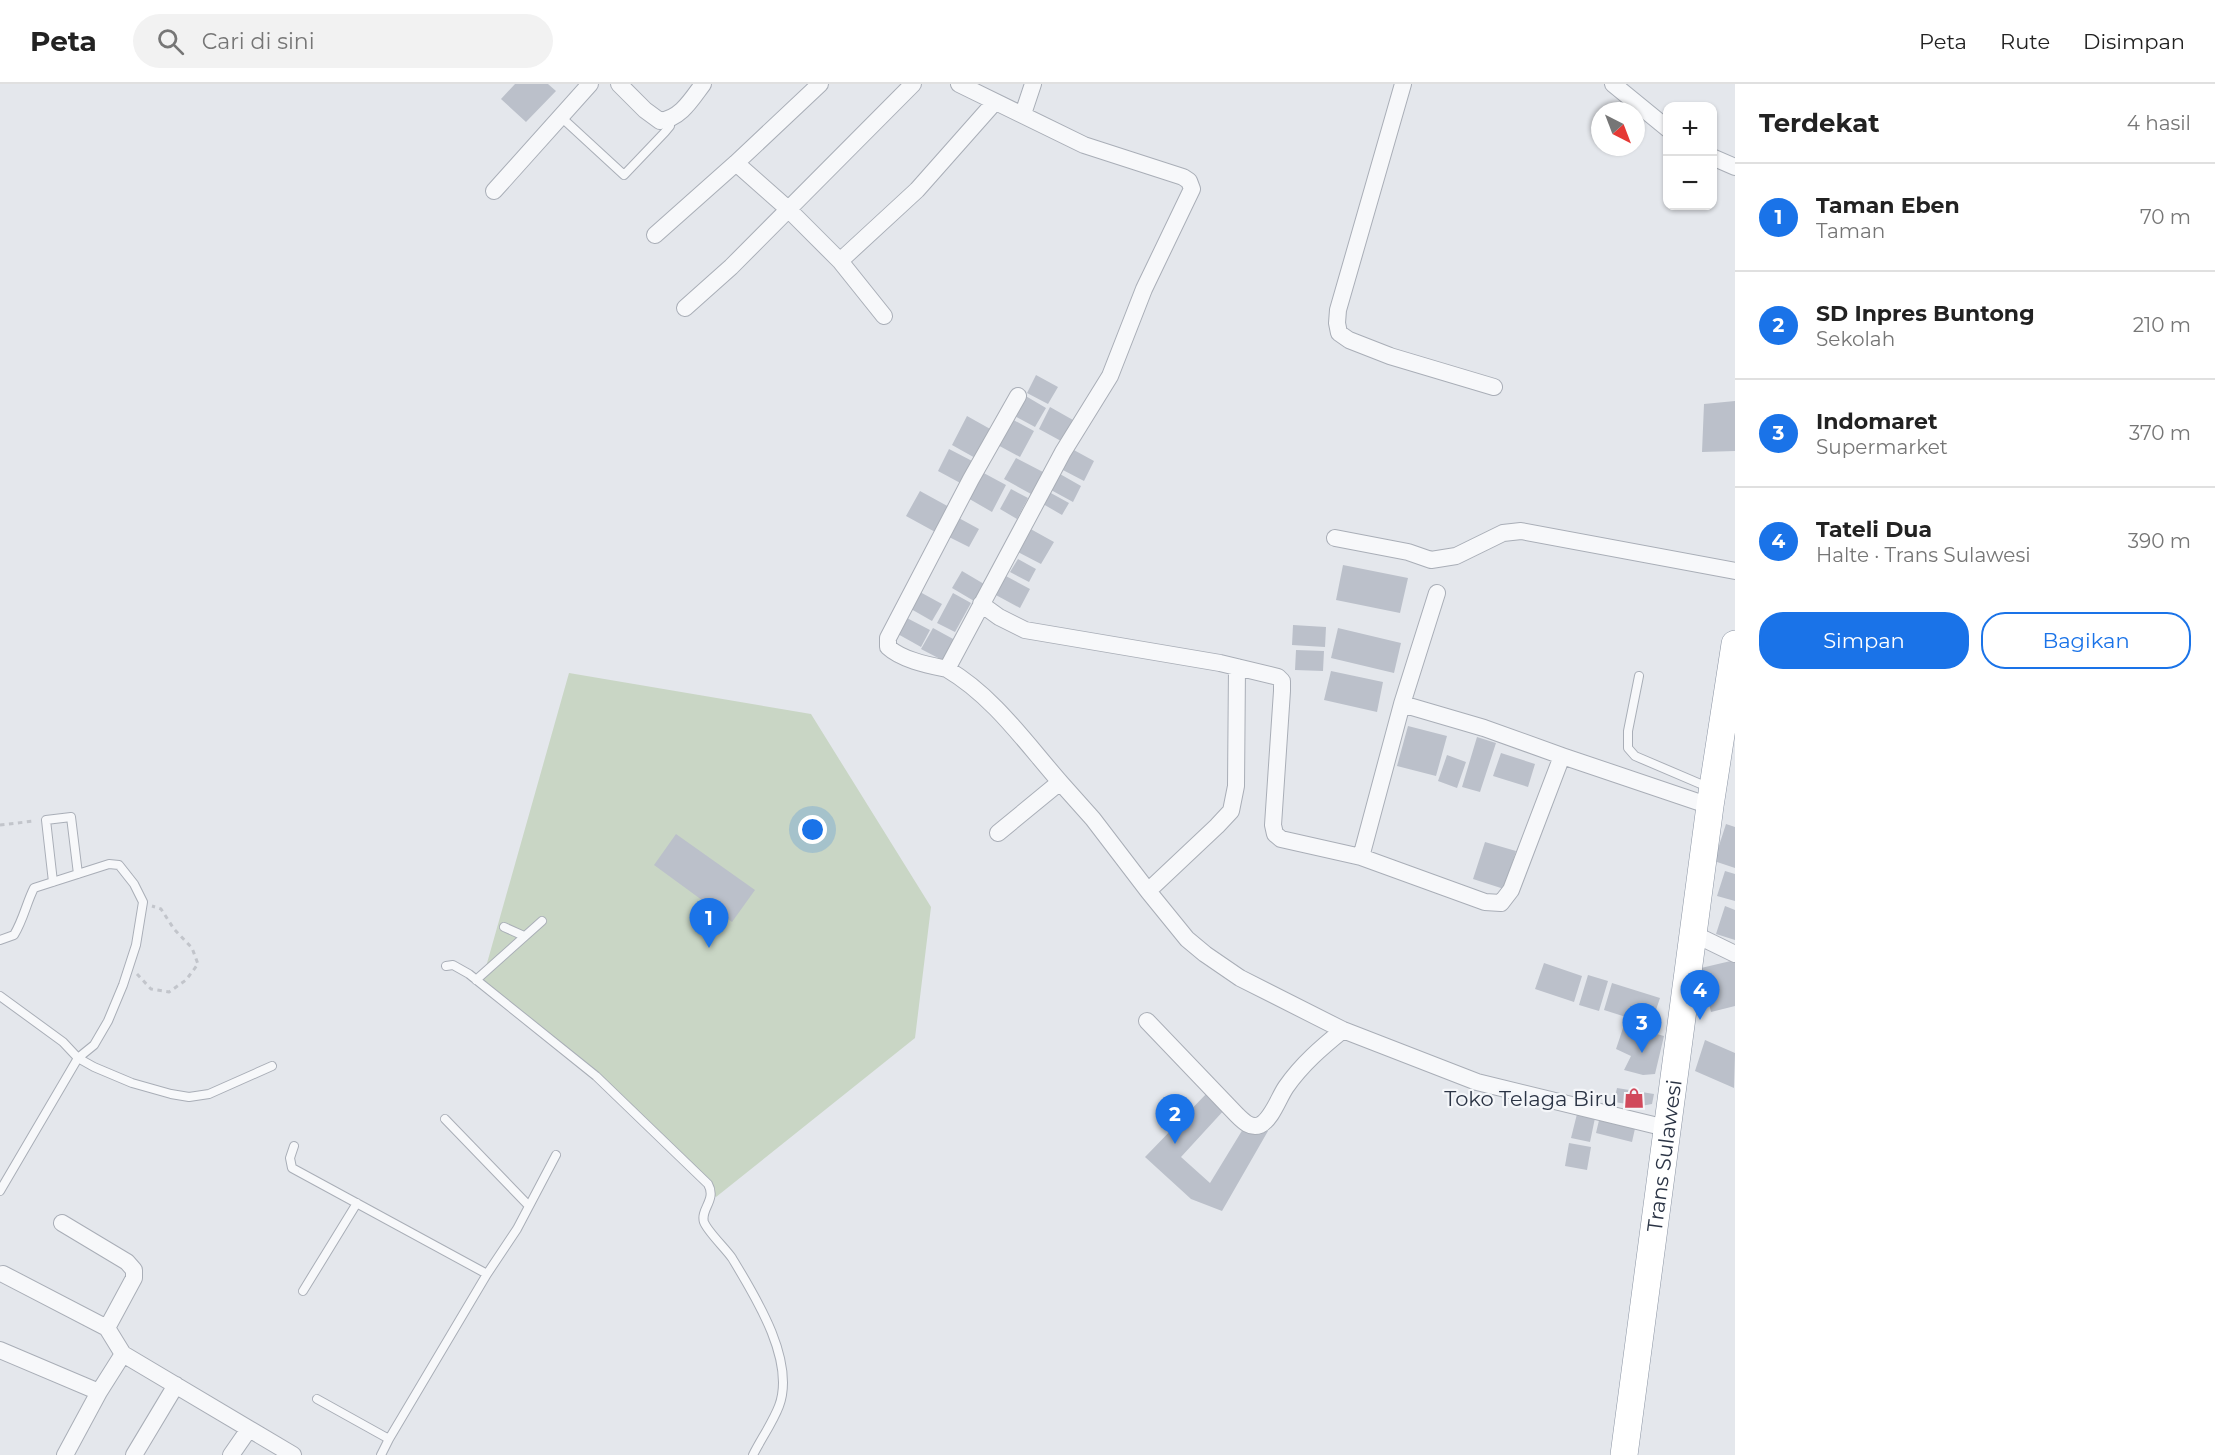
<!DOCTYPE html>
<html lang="id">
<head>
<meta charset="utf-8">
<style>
	:root { --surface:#fff; --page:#f2f2f2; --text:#222; --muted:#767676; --line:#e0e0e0; --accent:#1a73e8 }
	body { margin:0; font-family:Montserrat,sans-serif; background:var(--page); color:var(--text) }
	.controls { position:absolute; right:18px; top:18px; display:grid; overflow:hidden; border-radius:12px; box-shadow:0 2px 4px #0004 }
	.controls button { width:54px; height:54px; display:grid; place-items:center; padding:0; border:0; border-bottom:2px solid var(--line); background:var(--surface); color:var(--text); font:30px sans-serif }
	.compass { position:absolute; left:1591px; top:18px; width:54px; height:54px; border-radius:50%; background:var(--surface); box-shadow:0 2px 4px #0004; rotate:138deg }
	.you { position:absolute; left:813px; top:746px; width:21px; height:21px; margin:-15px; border:4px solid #fff; border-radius:50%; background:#1a73e8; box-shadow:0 0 0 9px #1a73e833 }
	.badge { display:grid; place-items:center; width:39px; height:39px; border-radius:50%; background:var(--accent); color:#fff; font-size:20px; font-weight:700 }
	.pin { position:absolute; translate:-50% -50px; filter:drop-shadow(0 2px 3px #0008) }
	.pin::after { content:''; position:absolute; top:32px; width:21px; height:18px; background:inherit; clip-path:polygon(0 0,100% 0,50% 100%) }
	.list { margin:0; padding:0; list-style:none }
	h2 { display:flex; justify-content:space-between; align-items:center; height:78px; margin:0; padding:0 24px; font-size:26px }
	h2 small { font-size:20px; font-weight:400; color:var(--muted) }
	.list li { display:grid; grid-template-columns:39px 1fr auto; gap:18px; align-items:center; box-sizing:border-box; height:108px; padding:0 24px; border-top:2px solid var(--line) }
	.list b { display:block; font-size:22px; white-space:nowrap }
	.list p { margin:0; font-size:20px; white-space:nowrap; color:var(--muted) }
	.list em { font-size:20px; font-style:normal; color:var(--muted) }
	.actions { display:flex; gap:12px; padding:18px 24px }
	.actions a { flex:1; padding:14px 0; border:2px solid var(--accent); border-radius:24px; text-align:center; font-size:21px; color:var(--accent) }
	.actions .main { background:var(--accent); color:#fff }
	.icon { flex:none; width:33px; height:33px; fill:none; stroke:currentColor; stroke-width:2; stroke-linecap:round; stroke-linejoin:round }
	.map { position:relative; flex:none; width:1735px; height:1371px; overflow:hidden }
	header { display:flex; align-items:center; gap:36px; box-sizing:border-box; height:84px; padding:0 30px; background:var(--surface); border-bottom:2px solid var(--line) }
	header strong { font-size:28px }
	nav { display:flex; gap:33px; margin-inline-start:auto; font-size:21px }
	.search { width:420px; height:54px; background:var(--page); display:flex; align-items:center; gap:15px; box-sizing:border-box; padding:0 21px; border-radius:33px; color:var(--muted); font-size:22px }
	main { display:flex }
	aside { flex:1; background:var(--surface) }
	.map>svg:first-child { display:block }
	.green { fill:#c9d6c5 }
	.building { fill:#bbc0ca }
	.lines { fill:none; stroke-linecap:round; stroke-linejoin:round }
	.service-casing { stroke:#a9aeb7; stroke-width:10 }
	.minor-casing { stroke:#a9aeb7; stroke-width:18 }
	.trunk-casing { stroke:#8b94a3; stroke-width:28 }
	.path { stroke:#c2c5cb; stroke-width:3; stroke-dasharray:4.5 4.5; stroke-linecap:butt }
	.service { stroke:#f7f8fa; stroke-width:8 }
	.minor { stroke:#f7f8fa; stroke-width:16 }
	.trunk { stroke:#fff; stroke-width:27 }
	.labels { text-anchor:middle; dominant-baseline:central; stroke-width:4.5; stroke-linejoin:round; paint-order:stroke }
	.poi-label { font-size:21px; fill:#2b3445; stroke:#f4f6f9; text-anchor:end }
	.street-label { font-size:21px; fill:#2b3445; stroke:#f4f6f9 }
</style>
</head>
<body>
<header>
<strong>Peta</strong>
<div class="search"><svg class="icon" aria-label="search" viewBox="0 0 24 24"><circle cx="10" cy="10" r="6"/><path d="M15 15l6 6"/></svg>Cari di sini</div>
<nav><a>Peta</a><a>Rute</a><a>Disimpan</a></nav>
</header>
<main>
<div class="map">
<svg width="1735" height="1371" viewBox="0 0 1735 1371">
	<rect width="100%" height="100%" fill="#e4e7ec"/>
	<path class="green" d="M569,589l242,41 120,193 -16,131 -199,159 -88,-89 -148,-120z"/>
	<path class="building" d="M515,0h33l8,7 -30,31 -25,-23z
		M1036,291l22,12 -10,17 -21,-11z
		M1024,311l22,13 -11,19 -22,-12z
		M1735,317v50l-33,1 2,-48z
		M1050,323l23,13 -12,21 -22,-12z
		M967,332l25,14 -15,29 -25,-14z
		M1008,333l26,14 -14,26 -26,-14z
		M949,365l27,14 -12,22 -26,-14z
		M1072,365l22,12 -10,20 -23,-12z
		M1016,374l27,14 -12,22 -27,-15z
		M980,387l26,14 -14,27 -26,-15z
		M1060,390l21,12 -8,16 -22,-12z
		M1011,405l17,9 -11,21 -17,-10z
		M920,407l31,17 -14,25 -31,-17z
		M1049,408l20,11 -7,12 -19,-11z
		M957,433l22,12 -10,18 -22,-11z
		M1027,443l27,15 -13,22 -27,-14z
		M1018,475l18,10 -7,13 -19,-10z
		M1343,481l65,13 -8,35 -64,-13z
		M962,487l22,13 -10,17 -22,-13z
		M1004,491l26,14 -10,19 -26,-14z
		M920,508l22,12 -10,17 -21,-12z
		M953,509l18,10 -16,29 -18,-9z
		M905,533l25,13 -9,17 -25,-14z
		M1293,541l33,2 -1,20 -33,-2z
		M933,544l22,12 -11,21 -23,-12z
		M1338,544l63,15 -7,30 -63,-15z
		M1296,566l28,1 -1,20 -28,-1z
		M1331,587l52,11 -6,30 -53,-12z
		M1408,642l39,10 -11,40 -39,-10z
		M1477,653l19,6 -16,49 -18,-5z
		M1501,669l34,11 -7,23 -35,-11z
		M1447,671l19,7 -9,26 -19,-7z
		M1726,740l9,3v41l-21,-7z
		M676,750l79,56 -23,32 -78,-57z
		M1485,758l31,9 -12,38 -31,-10z
		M1725,787l10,3v27l-18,-5z
		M1725,822l10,4v30l-19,-6z
		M1735,876v46l-24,6 -10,-44z
		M1544,879l38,13 -8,26 -39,-13z
		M1588,891l20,6 -9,30 -20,-6z
		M1612,899l48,15 -9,27 -47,-15z
		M1624,941l40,11 -9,38 -12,1 -19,-5 7,-14 -15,-7z
		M1705,956l30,13 -1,35 -39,-17z
		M1617,1004l37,6 -2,10 -11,2 -27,-4z
		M1209,1007l17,17 -45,49 29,26 33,-54 25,2 -46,80 -31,-12 -46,-42z
		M1577,1030l18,4 -5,24 -19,-4z
		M1600,1032l36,8 -4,18 -36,-9z
		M1569,1059l22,4 -4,23 -22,-4z"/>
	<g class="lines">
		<g class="service-casing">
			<path id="service" d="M561,33l63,58 41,-43 5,-6v-6
				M1639,592l-11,55v17l7,8 75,32
				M53,798l-7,-62 25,-3 7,57
				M504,843l20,9
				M0,856l14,-5c10,-17 12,-31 20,-47l75,-24 10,1 15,19 9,18 -7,43 -13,40 -15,36 -14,24 -16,13 -78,133
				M446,882l7,-1 16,9 127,102 112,108c9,16 -8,25 -4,38 3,9 22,27 28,36 23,38 64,103 47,148 -6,16 -18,33 -26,49
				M476,896l66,-59
				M0,912l63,46 15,16 16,9 38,16 39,11 18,3 20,-3 63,-28
				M445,1035l84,87
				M294,1062l-4,12 2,10 195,106
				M303,1207l54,-88
				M317,1315l72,40
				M381,1371l8,-16 98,-165 30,-45 39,-74"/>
		</g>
		<g class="minor-casing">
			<path id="minor" d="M619,0l26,26 15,11c21,-3 31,-21 43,-37
				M959,0l125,61 99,32 6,4 3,8 -48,100 -34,87 -47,76 -116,217c46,27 78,73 113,113
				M1403,0l-65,226 -1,13 2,10 10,7 41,16 104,31
				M1613,0l55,45
				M1023,30l10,-30
				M1712,73l23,10
				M736,79l52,46 52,52 77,-71 77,-87
				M494,107l96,-107
				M655,151l81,-72 84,-79
				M840,177l44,55
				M685,224l46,-41 182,-183
				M1335,454l73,14 23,8 25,-4 47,-23 18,-2 214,40
				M1437,509l-35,111 -41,153 124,45 16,1 10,-13 51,-134 148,50
				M981,520l18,13 26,13 195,33 58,14 4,4v10l-9,134 2,9 6,5 80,18
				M947,585c-19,-4 -45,-9 -59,-22v-9l83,-159 47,-83
				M1402,620l82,24 78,28
				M998,749l62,-51 33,37 55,72 39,48 18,15 35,24 103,52 134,52 189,46
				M1148,807l69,-65 14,-15 5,-25 1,-119
				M1694,850l41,20
				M1147,937l89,93c6,6 14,15 24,11 12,-6 19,-28 26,-38 16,-23 36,-40 57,-57
				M62,1139l65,39 7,8v8l-27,50 16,26
				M3,1190l104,54
				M0,1266l99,42
				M65,1371l34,-63 24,-38 170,101
				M134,1371l42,-70
				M231,1371l18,-26"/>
		</g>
		<g class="trunk-casing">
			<g id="trunk">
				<path id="s1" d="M1624,1371l86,-649 25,-162"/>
			</g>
		</g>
		<path class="path" d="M0,741l34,-4
			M137,890l14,15 18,3 17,-12 12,-16 -6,-16 -18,-19 -13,-20 -9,-3"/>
		<use href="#service" class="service"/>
		<use href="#minor" class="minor"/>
		<use href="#trunk" class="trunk"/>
	</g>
	<defs>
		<g id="shop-bare" transform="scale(1.62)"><path d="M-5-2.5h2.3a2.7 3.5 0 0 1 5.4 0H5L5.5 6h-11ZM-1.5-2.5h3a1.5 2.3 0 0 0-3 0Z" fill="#d1495b" stroke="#f4f6f9" stroke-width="2.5" paint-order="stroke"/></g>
	</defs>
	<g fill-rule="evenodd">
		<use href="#shop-bare" x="1634" y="1014"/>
	</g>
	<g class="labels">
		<g class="poi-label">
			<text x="1617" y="1014">Toko Telaga Biru</text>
		</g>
		<g class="street-label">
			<text stroke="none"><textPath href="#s1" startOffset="302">Trans Sulawesi</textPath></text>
		</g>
	</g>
</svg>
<div class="controls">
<button>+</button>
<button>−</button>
</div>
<svg class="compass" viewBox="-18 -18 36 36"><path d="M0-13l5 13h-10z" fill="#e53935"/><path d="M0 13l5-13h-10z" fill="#767676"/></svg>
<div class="you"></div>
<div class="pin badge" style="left:709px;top:864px">1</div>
<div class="pin badge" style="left:1175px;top:1060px">2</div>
<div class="pin badge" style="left:1642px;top:969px">3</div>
<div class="pin badge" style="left:1700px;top:936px">4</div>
</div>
<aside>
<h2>Terdekat<small>4 hasil</small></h2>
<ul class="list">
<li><span class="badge">1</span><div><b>Taman Eben</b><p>Taman</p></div><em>70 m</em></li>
<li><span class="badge">2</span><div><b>SD Inpres Buntong</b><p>Sekolah</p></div><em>210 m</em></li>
<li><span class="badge">3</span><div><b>Indomaret</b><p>Supermarket</p></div><em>370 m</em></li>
<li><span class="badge">4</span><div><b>Tateli Dua</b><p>Halte · Trans Sulawesi</p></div><em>390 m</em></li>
</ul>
<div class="actions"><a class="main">Simpan</a><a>Bagikan</a></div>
</aside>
</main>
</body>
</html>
